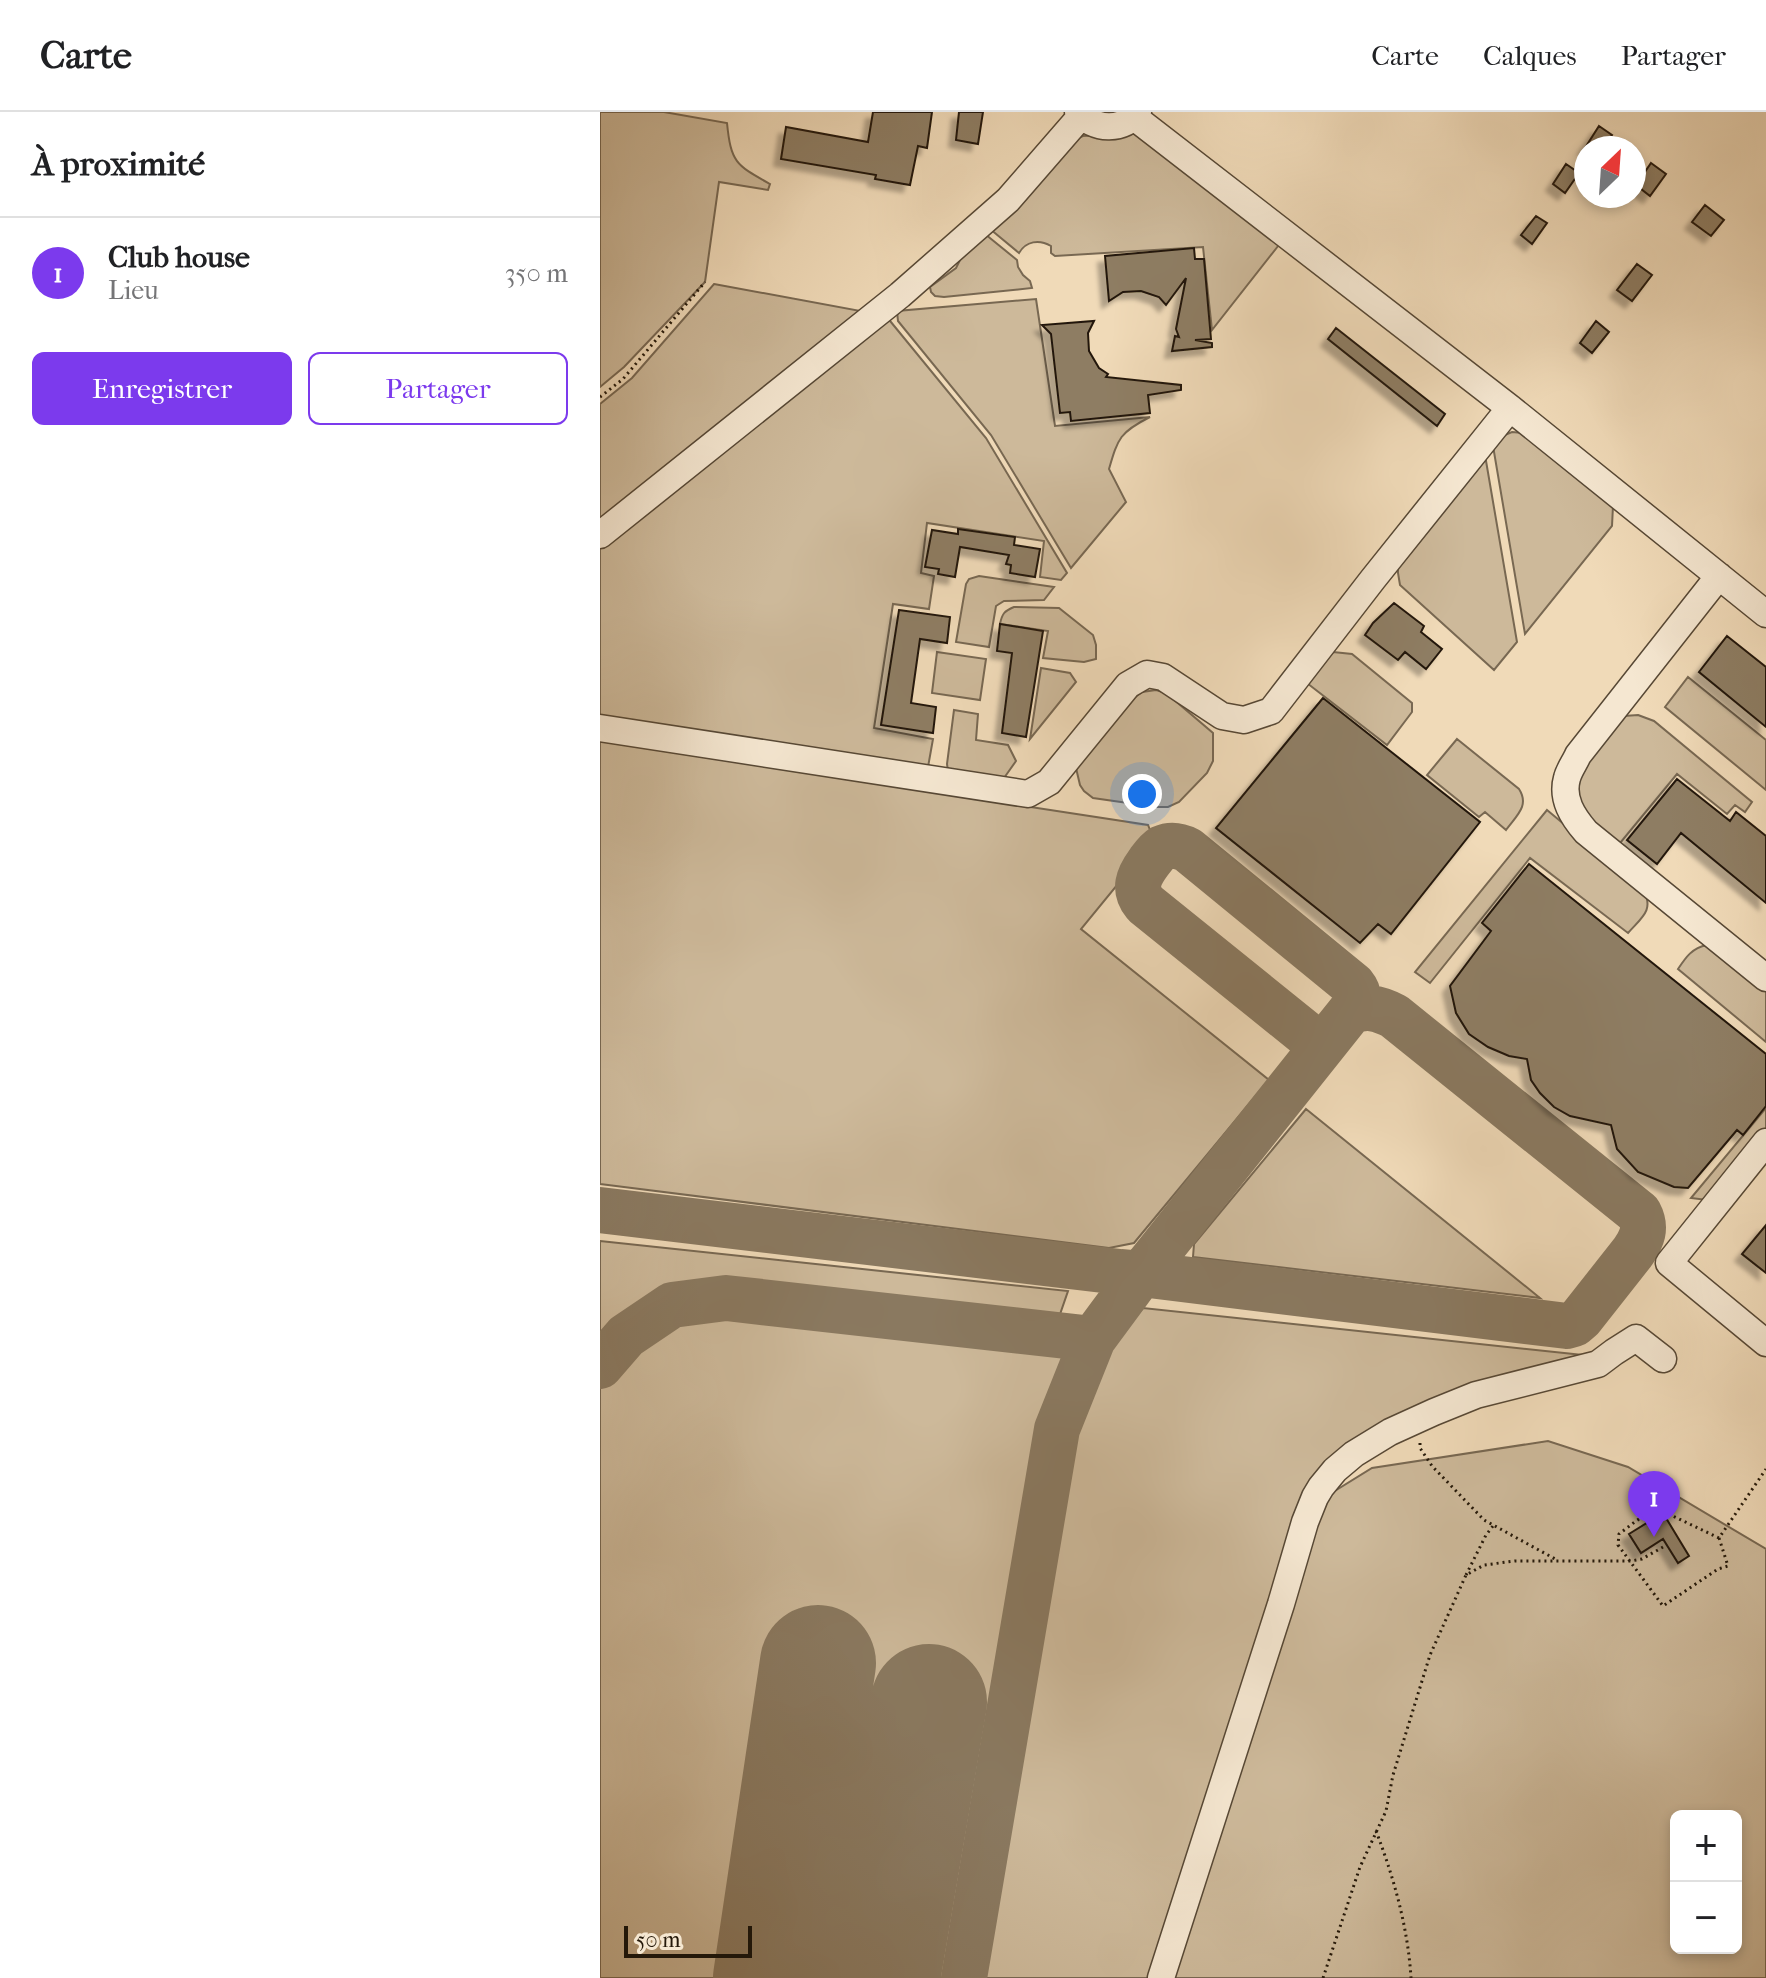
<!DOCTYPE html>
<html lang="fr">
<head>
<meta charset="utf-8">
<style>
	:root { --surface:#fff; --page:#f6f6f6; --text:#202124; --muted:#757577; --line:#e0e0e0; --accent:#7c3aed }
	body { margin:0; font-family:"IM FELL French Canon",serif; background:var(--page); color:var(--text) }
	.controls { position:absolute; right:24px; bottom:24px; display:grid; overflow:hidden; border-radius:12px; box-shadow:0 4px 12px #0003 }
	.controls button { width:72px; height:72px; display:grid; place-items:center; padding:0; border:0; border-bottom:2px solid var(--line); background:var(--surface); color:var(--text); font:40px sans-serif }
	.compass { position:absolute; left:974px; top:24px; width:72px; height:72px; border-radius:50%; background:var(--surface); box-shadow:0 4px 12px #0003; rotate:25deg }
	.scale { position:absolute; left:24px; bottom:20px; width:128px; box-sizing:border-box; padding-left:8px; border:4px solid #241809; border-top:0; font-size:22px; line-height:28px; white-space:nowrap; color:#241809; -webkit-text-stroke:6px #f5e7d1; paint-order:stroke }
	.you { position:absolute; left:542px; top:682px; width:28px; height:28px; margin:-20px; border:6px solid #fff; border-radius:50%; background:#1a73e8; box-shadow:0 0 0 12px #1a73e833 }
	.badge { display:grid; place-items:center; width:52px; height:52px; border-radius:50%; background:var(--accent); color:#fff; font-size:26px; font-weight:700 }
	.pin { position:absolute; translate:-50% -66px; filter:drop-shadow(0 2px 4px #0008) }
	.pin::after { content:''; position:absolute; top:42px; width:28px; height:24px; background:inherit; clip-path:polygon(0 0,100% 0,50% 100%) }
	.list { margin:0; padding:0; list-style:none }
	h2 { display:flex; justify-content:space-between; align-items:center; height:104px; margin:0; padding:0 32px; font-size:34px }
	h2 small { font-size:26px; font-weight:400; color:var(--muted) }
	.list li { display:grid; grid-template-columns:52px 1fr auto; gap:24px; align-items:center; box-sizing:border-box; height:112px; padding:0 32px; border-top:2px solid var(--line) }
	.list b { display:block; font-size:30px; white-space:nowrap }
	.list p { margin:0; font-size:26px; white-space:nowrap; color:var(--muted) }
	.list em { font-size:26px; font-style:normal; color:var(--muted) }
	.actions { display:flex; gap:16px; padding:24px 32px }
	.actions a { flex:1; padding:18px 0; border:2px solid var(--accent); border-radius:12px; text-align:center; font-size:28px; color:var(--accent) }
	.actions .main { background:var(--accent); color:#fff }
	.map { position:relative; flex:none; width:1166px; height:1866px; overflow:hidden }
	header { display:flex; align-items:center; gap:48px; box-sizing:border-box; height:112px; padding:0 40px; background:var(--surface); border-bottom:2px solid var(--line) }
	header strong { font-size:38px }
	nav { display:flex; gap:44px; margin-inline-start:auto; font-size:28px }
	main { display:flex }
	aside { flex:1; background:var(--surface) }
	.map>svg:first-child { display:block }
	.green { fill:#cdb99a; stroke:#786852; stroke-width:2; fill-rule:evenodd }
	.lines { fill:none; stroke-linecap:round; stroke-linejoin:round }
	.taxiway { stroke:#8a7960; stroke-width:46 }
	.runway { stroke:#8a7960; stroke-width:116 }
	.building { fill:#8e7d64; stroke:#241809; stroke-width:2; filter:url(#shadow) }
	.minor-casing { stroke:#574835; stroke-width:29 }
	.path { stroke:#241809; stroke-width:3; stroke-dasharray:2 4; stroke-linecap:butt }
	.minor { stroke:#f5e7d1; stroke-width:26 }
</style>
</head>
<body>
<header>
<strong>Carte</strong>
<nav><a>Carte</a><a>Calques</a><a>Partager</a></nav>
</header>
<main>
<aside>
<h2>À proximité<small></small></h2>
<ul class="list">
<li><span class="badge">1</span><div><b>Club house</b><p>Lieu</p></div><em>350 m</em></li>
</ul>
<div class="actions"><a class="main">Enregistrer</a><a>Partager</a></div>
</aside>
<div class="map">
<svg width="1166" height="1866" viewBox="0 0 1166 1866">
	<defs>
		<filter id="shadow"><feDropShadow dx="-7" dy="7" stdDeviation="2" flood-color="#0004"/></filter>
	</defs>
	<rect width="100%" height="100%" fill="#f0dab8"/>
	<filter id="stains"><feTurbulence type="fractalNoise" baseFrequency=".0025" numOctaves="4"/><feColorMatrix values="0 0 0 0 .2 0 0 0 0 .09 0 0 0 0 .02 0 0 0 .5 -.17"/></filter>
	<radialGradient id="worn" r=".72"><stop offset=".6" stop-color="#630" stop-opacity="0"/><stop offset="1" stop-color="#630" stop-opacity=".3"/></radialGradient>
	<path class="green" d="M0,0h64l63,11c4,40 9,42 43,61l-2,6 -49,-8 -14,100 -81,85 -24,20z
		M537,21l145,108 -70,89 -9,-83 -148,9 -4,-3v-7c-12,-7 -25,-5 -32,7l-29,-24 83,-89 10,-4z
		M385,122l32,26 1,7 5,8 7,6 2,7 -88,9 -9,-1 -4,-4 -1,-5 26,-19 5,-10z
		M114,172l152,28 -266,213v-121l32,-26z
		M436,187l19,127 95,-9c-30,15 -32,21 -41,52l17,33 -55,66 -80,-133 -93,-114 -1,-10z
		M286,204l100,122 81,135 -6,7 -21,-3 4,-36 -117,-18 -6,50 13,3 -5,33 -36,-5 -19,124 59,11 -5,28 -328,-47v-172z
		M912,320l11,1 90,73 -1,20 -87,108 -32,-188 7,-9z
		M885,343l32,187 -23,28 -94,-85 -2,-12v-11z
		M379,464l75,11 -10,13 -40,1 -8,5 -7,41 -33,-5 10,-58 3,-5z
		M414,495l45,1 34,27 3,10v14l-12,3 -41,-4 5,-27 -48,-7c2,-10 4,-13 14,-17z
		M337,540l49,7 -6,41 -48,-7z
		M733,540l19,2 60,49v9l-25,33 -84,-65 24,-24z
		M441,556l29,5 6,9 -46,57z
		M1088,565l78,63v50l-101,-83z
		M556,578l10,3 47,40v28l-6,12 -28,29 -11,5h-12l-63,-9 -9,-7 -4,-6 -4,-17 58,-70 8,-6z
		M354,598l24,4 -2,26 32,5 8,16 -12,17 -56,-7 -1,-7z
		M1038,603l16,6 98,81 -7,10 -10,-7 -8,9 -50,-40 -61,74 -31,-33 -6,-19v-17l3,-13 42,-50z
		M857,627l62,50c11,17 -3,27 -13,41l-21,-18 -6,5 -52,-42z
		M0,629l548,84 6,15 -73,89 188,151 -135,163 -25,5 -509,-64z
		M947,698l96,80c12,20 -2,28 -15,43l-98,-75 -100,125 -15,-11z
		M1107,833l59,44v53l-88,-73c8,-12 14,-21 29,-24z
		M1166,996v20l-59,72 -16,-2z
		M706,997l234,189 -347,-41 1,-13z
		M0,1129l468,50 -11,32 58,20 28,-35 440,47 -186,66 -93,89 68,-42 176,-27 80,26 138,82v429h-1166zM1076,1704h60v132h-60z"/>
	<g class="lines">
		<path class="taxiway" d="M716,942v-10l-6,-7 -165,-133c-12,-15 -7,-27 4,-42 3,-4 8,-11 13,-14 9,-4 18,-2 26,2l165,135c9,11 4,17 -3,27
			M0,1098l520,62 21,2 426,52 7,-2 7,-6 52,-66c9,-13 14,-24 6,-39l-245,-197c-16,-8 -28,-11 -44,-4l-209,262 -48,65 -36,90 -93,549
			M0,1254l26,-30 46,-31 54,-7 367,41"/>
		<path class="runway" d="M171,1866l47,-315
			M282,1866l47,-276"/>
	</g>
	<path class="building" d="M273,0h59l-5,36 -9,-2 -8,39 -35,-6 1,-4 -95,-16 5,-32 82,15z
		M359,0h24l-5,32 -22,-4z
		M999,14l13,9 -9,13h-18z
		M1051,51l15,11 -16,22 -14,-11z
		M966,52l13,9 -14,20 -12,-9z
		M1105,93l19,15 -13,16 -19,-14z
		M936,104l11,7 -15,21 -11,-9z
		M594,136l1,11h9l7,80 -16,1 17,3v4l-40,4 3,-15 4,1 -3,-8 10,-51 -20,27 -7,-8 -18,-6 -18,1 -14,9 -4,-45z
		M1037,152l15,11 -20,26 -15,-11z
		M494,209l-6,12 1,18 10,17 9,6 -2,3 75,8v5l-33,5 2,18 -79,8 -1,-9 -10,1 -9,-79 -9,-9z
		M996,209l13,11 -17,21 -12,-10z
		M736,216l109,86 -8,12 -109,-87z
		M358,417l57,8 -1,8 26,4 -5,28 -25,-4 1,-8 -5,-1 3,-9 -49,-8 -5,30 -17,-3 1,-5 -14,-2 7,-37 26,4z
		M794,491l30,23 -3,6 21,17 -16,20 -21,-17 -7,8 -33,-25 8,-12z
		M299,498l51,7 -3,26 -27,-4 -9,64 25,4 -3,26 -52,-8z
		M400,512l43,7 -17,106 -24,-4 10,-80 -15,-2z
		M1127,524l39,31v60l-67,-55z
		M723,586l157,124 -89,112 -13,-10 -18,19 -144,-115z
		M1077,667l53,42 6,-9 30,24v67l-85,-70 -24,31 -30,-24z
		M929,752l237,190v52l-23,29 -6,-5 -49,58 -14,-1 -36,-15 -21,-23 -6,-24 -41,-9 -16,-9 -14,-14 -9,-13 -4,-21 -18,-3 -21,-9 -19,-13 -13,-21 -6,-27 41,-55 -9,-8z
		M1166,1113v48l-24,-19z
		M1063,1401l26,43 -11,7 -15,-24 -22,14 -12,-19z"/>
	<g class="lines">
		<g class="minor-casing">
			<path id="minor" d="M478,0c17,18 44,20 60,0
				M534,5l376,291 256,206
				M0,423l300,-240 108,-95 73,-84
				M1119,464l-141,179c-3,7 -9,15 -11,23 -6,21 6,39 19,54l180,146
				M0,616l428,66 21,-12 79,-97 19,-11 16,3 59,39 22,4 27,-9 102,-132 137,-171
				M1166,1030l-97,121 97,80
				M561,1866l120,-374 24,-82 10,-25 6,-10 14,-17 19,-16 36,-22 44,-20 42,-17 122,-31 16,-12 22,-14 27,21"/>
		</g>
		<path class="path" d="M0,285l23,-18 82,-97
			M820,1331v5l12,18 52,54 73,40
			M1119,1426l9,28 -10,3 -55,37 -45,-61 1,-11 17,-13 20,-13 63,30 47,-69
			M866,1463l20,-40 7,-9
			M776,1719c18,47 32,97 35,147
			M723,1866l37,-111 26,-56 7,-36 37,-120 36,-80 18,-10 31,-4h116l11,-2 21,-12"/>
		<use href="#minor" class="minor"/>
	</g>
	<rect width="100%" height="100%" filter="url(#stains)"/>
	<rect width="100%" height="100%" fill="url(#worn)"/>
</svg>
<div class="controls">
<button>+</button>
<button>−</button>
</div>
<svg class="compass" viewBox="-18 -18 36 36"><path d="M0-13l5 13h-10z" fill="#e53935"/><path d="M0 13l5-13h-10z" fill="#757577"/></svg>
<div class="scale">50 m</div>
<div class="you"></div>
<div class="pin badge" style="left:1054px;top:1425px">1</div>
</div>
</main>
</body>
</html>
